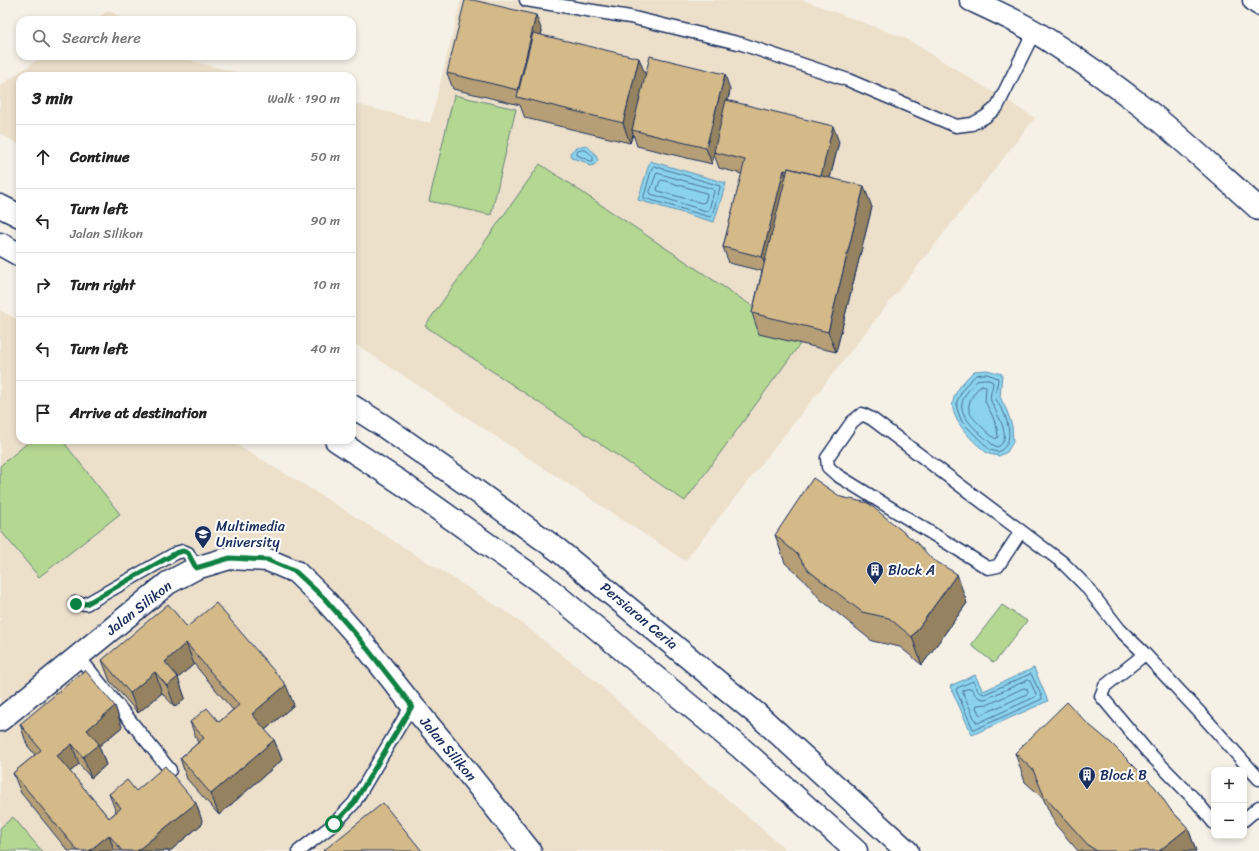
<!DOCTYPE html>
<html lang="en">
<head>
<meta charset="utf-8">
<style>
	:root { --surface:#fff; --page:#f2f2f2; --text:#222; --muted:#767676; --line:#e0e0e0 }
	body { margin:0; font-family:Sriracha,sans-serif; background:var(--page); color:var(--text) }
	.controls { position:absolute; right:12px; bottom:12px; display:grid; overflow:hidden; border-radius:8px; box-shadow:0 2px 6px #0003 }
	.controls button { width:36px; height:36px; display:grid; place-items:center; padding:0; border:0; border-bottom:1px solid var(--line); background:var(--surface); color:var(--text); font:20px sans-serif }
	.stop { position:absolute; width:12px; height:12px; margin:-9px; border:3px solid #0b8043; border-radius:50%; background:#fff }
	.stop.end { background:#0b8043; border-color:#fff; box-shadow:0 1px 4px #0008 }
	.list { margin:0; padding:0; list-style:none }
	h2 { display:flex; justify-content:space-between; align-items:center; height:52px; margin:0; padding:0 16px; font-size:17px }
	h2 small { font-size:13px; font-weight:400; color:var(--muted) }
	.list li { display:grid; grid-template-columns:26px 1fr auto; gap:12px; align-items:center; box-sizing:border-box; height:64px; padding:0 16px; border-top:1px solid var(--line) }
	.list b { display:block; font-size:15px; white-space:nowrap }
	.list p { margin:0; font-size:13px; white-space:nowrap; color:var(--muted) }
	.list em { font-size:13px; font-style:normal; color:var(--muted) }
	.icon { flex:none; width:22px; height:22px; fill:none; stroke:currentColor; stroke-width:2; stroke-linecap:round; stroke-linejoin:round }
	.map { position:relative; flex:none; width:1259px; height:851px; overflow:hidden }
	.search { position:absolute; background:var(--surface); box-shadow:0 2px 6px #0003; left:16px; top:16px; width:340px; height:44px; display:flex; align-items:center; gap:10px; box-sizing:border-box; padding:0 14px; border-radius:12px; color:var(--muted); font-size:15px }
	.panel { position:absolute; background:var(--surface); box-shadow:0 2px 6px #0003; left:16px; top:72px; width:340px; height:372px; border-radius:12px }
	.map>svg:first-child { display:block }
	.built { fill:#ece0cb }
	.green { fill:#b4d792; stroke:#688378 }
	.water { fill:#8bd3ec; stroke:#5e91b3 }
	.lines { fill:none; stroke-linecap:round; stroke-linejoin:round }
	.shore { stroke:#487197; stroke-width:1 }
	.lane-casing { stroke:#1b2f5e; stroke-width:15 }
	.secondary-casing { stroke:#1b2f5e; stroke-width:25 }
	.lane { stroke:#fff; stroke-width:12 }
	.secondary { stroke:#fff; stroke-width:22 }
	.wall { fill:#b69f76; stroke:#1b2f5e }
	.shaded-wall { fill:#948260; stroke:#1b2f5e }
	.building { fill:#d4b989; stroke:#1b2f5e }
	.route { stroke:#0b8043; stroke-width:5 }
	.labels { text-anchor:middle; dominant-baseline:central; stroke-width:4; stroke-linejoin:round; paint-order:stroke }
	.poi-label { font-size:14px; fill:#1b2f5e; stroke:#fff; text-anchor:start }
	.street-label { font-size:14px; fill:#1b2f5e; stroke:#fff }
</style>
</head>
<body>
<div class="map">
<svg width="1259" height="851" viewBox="0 0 1259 851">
	<rect width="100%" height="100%" fill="#f6f1e7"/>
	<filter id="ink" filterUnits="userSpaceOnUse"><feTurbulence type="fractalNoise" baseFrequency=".025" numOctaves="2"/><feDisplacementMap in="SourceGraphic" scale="8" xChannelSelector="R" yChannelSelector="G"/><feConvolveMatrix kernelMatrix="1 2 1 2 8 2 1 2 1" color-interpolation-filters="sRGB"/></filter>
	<g filter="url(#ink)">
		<path class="built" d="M461,0h342l102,38 130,80 -350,443 -333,-219v-239l78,20z
			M109,10l15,10h-30z
			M43,56h137l5,3 64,17h-229v69l-20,-11v-48z
			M0,310l20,11v119h208l75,44 207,130 88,69 90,83 100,85h-788z"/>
		<path class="green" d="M454,95l62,14 -25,106 -62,-14z
			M540,164l263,176 -118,161 -260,-175z
			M31,440h31l58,74 -81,63 -39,-47v-64z
			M1002,605l25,16 -33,42 -23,-18z
			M13,817l29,34h-42v-23z"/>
		<path class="water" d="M586,145c6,5 10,9 12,16l-4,4 -5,1 -4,-4 -13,-4 -2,-5c4,-5 10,-7 16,-8z
			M650,161l76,22 -12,39 -76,-22z
			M987,370l15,4 -2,23 7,14 5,15 1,16 -6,10 -8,4c-4,-1 -8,-1 -12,-3 -13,-10 -38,-34 -34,-52 2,-11 14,-23 21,-30z
			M1034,668l14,33 -76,34 -22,-49 25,-11 8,16z"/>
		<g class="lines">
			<path class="shore" d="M581,150h4c4,2 9,6 8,11h-3l-13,-6v-3z
				M654,166l66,20v2l-8,28 -2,1 -66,-19v-2l8,-28z
				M657,173l56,16 1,2 -5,19 -3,1 -55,-17 -1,-2z
				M662,180l44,13 1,2 -2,7 -3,1 -44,-12 -1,-2 3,-8z
				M987,374l11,4c0,6 -4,16 -2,21 2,5 6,10 8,14 5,13 10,31 -6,39l-8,-2 -28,-28 -5,-13v-8l8,-15 11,-11z
				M986,379l7,3c0,6 -4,13 -2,19 4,11 23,36 7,46l-5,-2c-10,-9 -34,-27 -31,-42 2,-9 10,-17 16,-23z
				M982,385l4,2 -1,14 8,16 4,12 1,8 -2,2c-5,-3 -10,-8 -14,-12 -10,-10 -18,-16 -10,-30 2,-4 5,-8 10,-12z
				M1031,674l11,23v2l-66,30h-3l-17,-39 1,-2 16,-7 6,11 5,2z
				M1028,680l2,1 6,13 -1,3 -57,26 -2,-1 -13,-29v-3l8,-2c4,5 5,11 14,11z
				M1024,688l3,1 1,3 -1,2 -46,21 -2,-1 -3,-7 1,-2 12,-1z"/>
			<g class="lane-casing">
				<path id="lane" d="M526,0l104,17 112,27 106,36 108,46 16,-2 13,-7 12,-10 37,-75
					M1021,531l-23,35 -10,2 -151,-93 -9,-8 -1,-9 25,-36 10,-8 10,5 190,143 23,23 35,45 25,24 57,61 57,64
					M75,603l11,1 90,-51 7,-2 5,2 8,15
					M1145,654l-40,32 -4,10 46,55 50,51 17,21
					M78,656l92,114
					M1244,820l15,-13
					M299,851l35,-27 20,-21 58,-98"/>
			</g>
			<g class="secondary-casing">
				<path id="secondary" d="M971,0c28,13 57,26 83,44 30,19 61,41 89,63 40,32 78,68 116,102
					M1254,0l5,4
					M0,206l20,10
					M0,244l20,11
					M352,406l30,19 86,60 90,65 200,165 149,136
					M336,440l67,44 139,99 199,165 115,103
					M0,720l168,-137 28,-15 34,-10 38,2 28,12 28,27 35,39 53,67 44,53 74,93"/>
			</g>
			<use href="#lane" class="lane"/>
			<use href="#secondary" class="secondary"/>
		</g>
		<path class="wall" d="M542,31l-1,4 104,40 85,15 -2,11 111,41 -9,36 42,29 -36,145 -77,-18 -7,-21 10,-42 -33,-8 -6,-16 19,-73 -23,-6 -5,-14 -2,10 -75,-18 -4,-12 -3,9 -105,-25 -5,-13 -67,-16 -6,-16z
			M841,497l126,106 -45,62 -22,-18 -28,-6 -52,-42 -13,-16 -22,-20 -10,-28z
			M187,627l107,78 -29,25 9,10 8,20 -63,55 -32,-36 -7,-21 18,-15 -8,-21h29l14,-12 -39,-46 -16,14 7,20 -10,9 -13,-14 -24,20 -28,-32 -8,-21z
			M115,706l7,21 -23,19 7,19 -15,13 -12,-14 -9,8 39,46 7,-6 -7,-18 27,-3 67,32 -33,28h-102l-47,-58 -8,-20 22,-18 -8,-10 -7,-21z
			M1087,723l101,105 8,23h-118l-23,-27 -12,-26 -18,-16 -10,-29z"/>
		<path class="shaded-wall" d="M536,15l6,16 -17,68 -4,-1 -3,-8z
			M639,58l8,21 -15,51 1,4 -3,9 -7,-20z
			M725,74l5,16 -15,63 -1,-1v2l-2,10 -6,-16z
			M833,126l6,16 -13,52 -6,-16z
			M784,170l6,16 -22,87 -6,-16z
			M864,186l8,21 -36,145 -8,-20z
			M957,574l10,29 -45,62 -10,-28z
			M186,643l8,21 -16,14 7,20 -10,9 -8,-21 -2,-24z
			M155,672l7,21 -24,20 -8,-20z
			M286,685l8,20 -35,30 -7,-21z
			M115,706l7,21 -23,19 7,19 -15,13 -8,-21 4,-27z
			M274,740l8,20 -63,55 -8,-21z
			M72,744l7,20 -15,13 -7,-21z
			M196,803l7,20 -33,28h-33z
			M1188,828l8,23h-37z
			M109,835l5,16h-25z"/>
		<path class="building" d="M465,0h8l63,15 -18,75 -71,-17z
			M533,33l106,25 -16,65 -106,-26z
			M650,56l75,18 -19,74 -74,-18z
			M726,100l107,26 -12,50 -33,-8 -1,3 -3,-1 -22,87 -39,-10 22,-87 -31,-8z
			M788,168l76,18 -36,146 -76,-19z
			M813,478l28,19 27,6 49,40 15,16 25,15 -45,63 -23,-19 -27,-6 -53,-41 -12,-17 -22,-19z
			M216,603l70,82 -34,29 22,26 -63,54 -31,-36 24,-20 -14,-16 17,-14 12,14 20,-17 -53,-62 -21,19 13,15 -11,9 -12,-14 -25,21 -28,-33 66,-56 19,23z
			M85,670l30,36 -28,24 12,14 -16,13 -11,-13 -15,12 52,62 12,-10 -12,-14 18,-14 9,11 29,-25 31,37 -59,48h-15l-13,-16 -20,16h-11l-65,-78 28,-23 -21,-26z
			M1067,702l20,21 24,20 44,44 15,22 18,19 -29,23h-62l-8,-5 -45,-50 -11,-26 -18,-17z
			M383,803l39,48h-99z"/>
	</g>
	<g class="lines" filter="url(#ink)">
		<path class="route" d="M76,604h10l90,-51 7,-2 5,2 8,15 34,-10 38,2 28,12 28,26 35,40 53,68 -58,97 -20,21"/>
	</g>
	<defs>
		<g id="university-pin" transform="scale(0.9)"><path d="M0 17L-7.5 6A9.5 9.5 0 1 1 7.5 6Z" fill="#1b2f5e" stroke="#fff"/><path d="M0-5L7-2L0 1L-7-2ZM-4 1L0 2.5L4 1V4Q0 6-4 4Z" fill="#fff"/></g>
		<g id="building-pin" transform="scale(0.9)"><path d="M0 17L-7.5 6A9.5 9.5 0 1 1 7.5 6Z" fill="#1b2f5e" stroke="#fff"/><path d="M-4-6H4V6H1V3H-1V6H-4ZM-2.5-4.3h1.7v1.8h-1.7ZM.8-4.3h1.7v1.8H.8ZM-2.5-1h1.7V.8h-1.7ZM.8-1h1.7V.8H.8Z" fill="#fff"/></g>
	</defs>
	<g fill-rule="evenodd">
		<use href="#university-pin" x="203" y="534"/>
		<use href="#building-pin" x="875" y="570"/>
		<use href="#building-pin" x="1087" y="775"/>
	</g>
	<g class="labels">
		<g class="poi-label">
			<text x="216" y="526">Multimedia<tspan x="216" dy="16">University</tspan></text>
			<text x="888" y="570">Block A</text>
			<text x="1100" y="775">Block B</text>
		</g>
		<g class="street-label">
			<text transform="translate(139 608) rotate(-38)">Jalan Silikon</text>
			<text transform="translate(639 616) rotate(40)">Persiaran Ceria</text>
			<text transform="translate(448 749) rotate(50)">Jalan Silikon</text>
		</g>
	</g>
</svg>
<div class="controls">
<button>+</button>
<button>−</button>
</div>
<div class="stop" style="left:334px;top:824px"></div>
<div class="stop end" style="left:76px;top:604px"></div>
<div class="search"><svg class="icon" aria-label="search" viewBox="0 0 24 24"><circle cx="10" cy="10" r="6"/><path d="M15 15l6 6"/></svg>Search here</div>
<section class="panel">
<h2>3 min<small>Walk · 190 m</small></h2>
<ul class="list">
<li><svg class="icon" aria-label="ahead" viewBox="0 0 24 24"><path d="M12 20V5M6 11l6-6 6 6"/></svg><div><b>Continue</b></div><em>50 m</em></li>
<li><svg class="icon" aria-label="left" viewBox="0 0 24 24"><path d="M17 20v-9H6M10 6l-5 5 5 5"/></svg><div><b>Turn left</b><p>Jalan Silikon</p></div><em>90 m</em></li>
<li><svg class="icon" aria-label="right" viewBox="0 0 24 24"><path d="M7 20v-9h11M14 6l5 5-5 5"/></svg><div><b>Turn right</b></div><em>10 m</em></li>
<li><svg class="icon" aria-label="left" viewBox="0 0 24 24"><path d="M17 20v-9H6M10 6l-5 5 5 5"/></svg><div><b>Turn left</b></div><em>40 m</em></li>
<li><svg class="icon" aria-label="arrive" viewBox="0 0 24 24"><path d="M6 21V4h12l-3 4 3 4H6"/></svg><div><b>Arrive at destination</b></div></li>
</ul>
</section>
</div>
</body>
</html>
